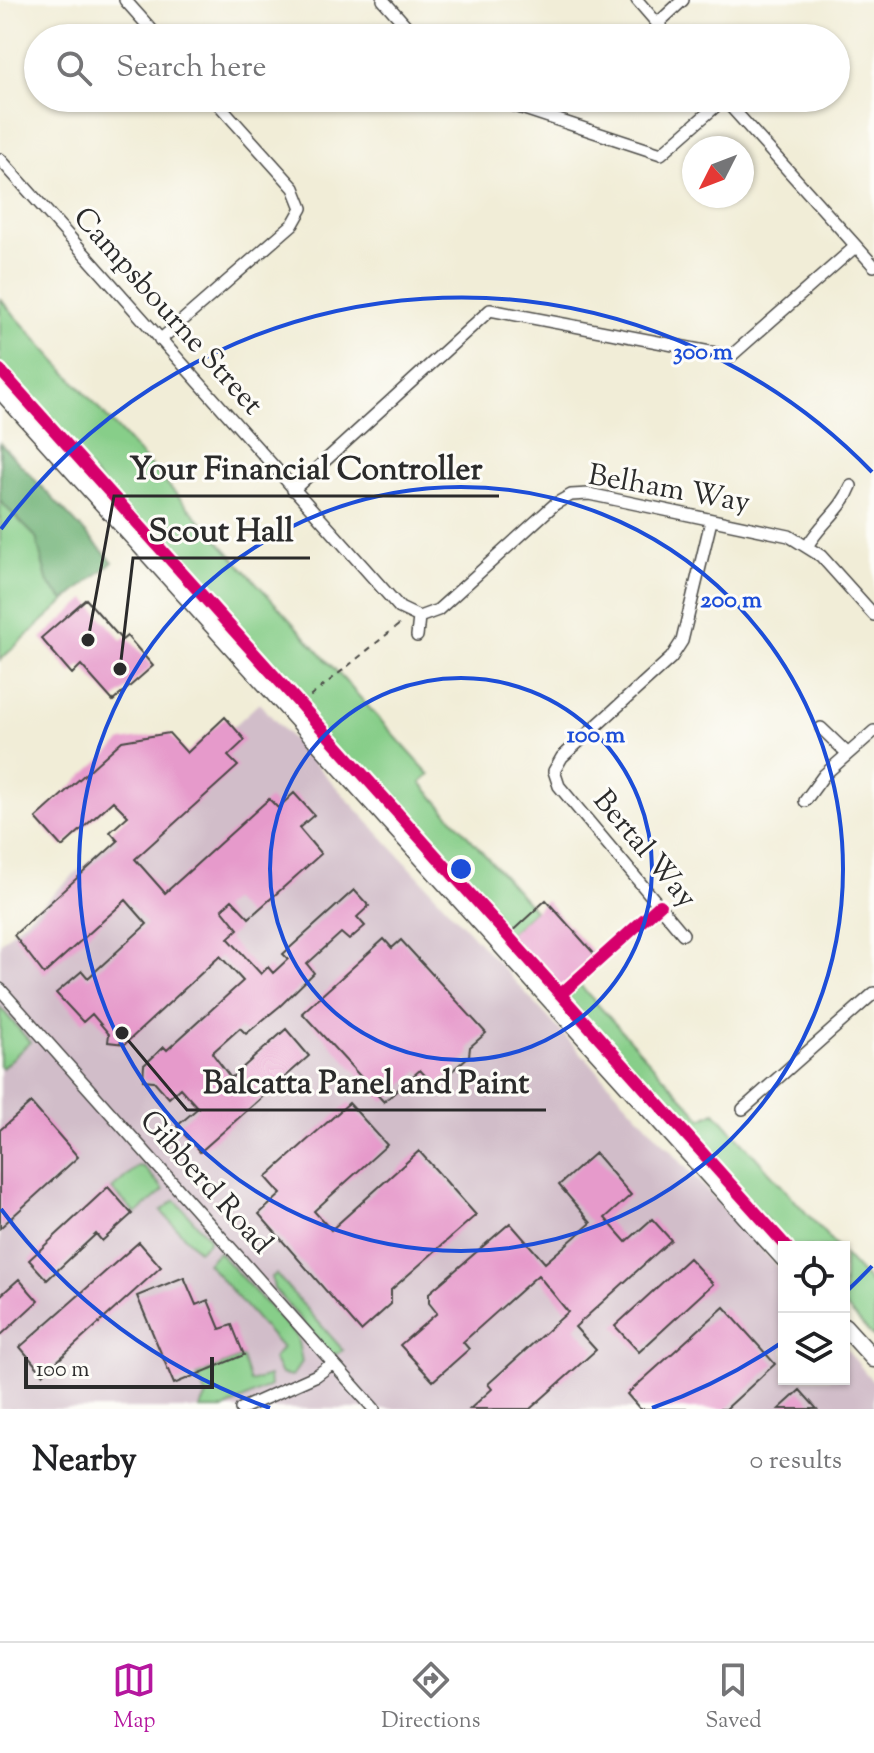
<!DOCTYPE html>
<html lang="en">
<head>
<meta charset="utf-8">
<style>
	:root { --surface:#fff; --page:#f2f2f2; --text:#202124; --muted:#757577; --line:#e0e0e0; --accent:#b5179e }
	body { margin:0; font-family:"Sorts Mill Goudy",serif; background:var(--page); color:var(--text) }
	.controls { position:absolute; right:24px; bottom:24px; display:grid; overflow:hidden; border-radius:0px; box-shadow:0 2px 6px #0004 }
	.controls button { width:72px; height:72px; display:grid; place-items:center; padding:0; border:0; border-bottom:2px solid var(--line); background:var(--surface); color:var(--text); font:40px sans-serif }
	.compass { position:absolute; left:682px; top:136px; width:72px; height:72px; border-radius:50%; background:var(--surface); box-shadow:0 2px 6px #0004; rotate:228deg }
	.scale { position:absolute; left:24px; bottom:20px; width:190px; box-sizing:border-box; padding-left:8px; border:4px solid #2b2b2b; border-top:0; font-size:22px; line-height:28px; white-space:nowrap; color:#2b2b2b; -webkit-text-stroke:6px #fdfcf7; paint-order:stroke }
	.list { margin:0; padding:0; list-style:none }
	h2 { display:flex; justify-content:space-between; align-items:center; height:104px; margin:0; padding:0 32px; font-size:34px }
	h2 small { font-size:26px; font-weight:400; color:var(--muted) }
	.icon { flex:none; width:44px; height:44px; fill:none; stroke:currentColor; stroke-width:2; stroke-linecap:round; stroke-linejoin:round }
	.map { position:relative; flex:none; width:874px; height:1409px; overflow:hidden }
	.search { position:absolute; background:var(--surface); box-shadow:0 2px 6px #0004; left:24px; right:24px; top:24px; height:88px; display:flex; align-items:center; gap:20px; box-sizing:border-box; padding:0 28px; border-radius:44px; color:var(--muted); font-size:30px }
	.sheet { height:232px; background:var(--surface) }
	nav { display:flex; justify-content:space-around; align-items:center; box-sizing:border-box; height:112px; border-top:2px solid var(--line); background:var(--surface); font-size:22px; color:var(--muted) }
	nav a { display:grid; justify-items:center; gap:4px }
	nav .on { color:var(--accent) }
	.map>svg:first-child { display:block }
	.industrial { fill:#d1bdc9 }
	.green { fill:#87ce89; stroke:#597c5a; stroke-width:2 }
	.forest { fill:#6db175; stroke:#4c6e50; stroke-width:2 }
	.building { fill:#e69acb }
	.lines { fill:none; stroke-linecap:round; stroke-linejoin:round }
	.street-casing { stroke:#494845; stroke-width:14 }
	.secondary-casing { stroke:#494845; stroke-width:19 }
	.path { stroke:#494845; stroke-width:2; stroke-dasharray:6 6; stroke-linecap:butt }
	.street { stroke:#fff; stroke-width:11 }
	.secondary { stroke:#fff; stroke-width:16 }
	.cycleway-casing { stroke:#fdfcf7; stroke-width:17 }
	.cycleway { stroke:#d6006c; stroke-width:12 }
	.ring { fill:none; stroke:#1d4ed8; stroke-width:4 }
	.labels { text-anchor:middle; dominant-baseline:central; stroke-width:6; stroke-linejoin:round; paint-order:stroke }
	.street-label { font-size:30px; fill:#2b2b2b; stroke:#fdfcf7 }
	.centre { fill:#1d4ed8; stroke:#fdfcf7; stroke-width:4 }
	.ring-label { font-size:24px; text-anchor:middle; font-weight:bold; fill:#1d4ed8; stroke:#fdfcf7; stroke-width:6; stroke-linejoin:round; paint-order:stroke }
	.leader { fill:none; stroke:#2b2b2b; stroke-width:3 }
	.callout-dot { fill:#2b2b2b; stroke:#fdfcf7; stroke-width:3 }
	.callout-label { font-size:32px; text-anchor:middle; font-weight:bold; fill:#2b2b2b; stroke:#fdfcf7; stroke-width:6; stroke-linejoin:round; paint-order:stroke }
</style>
</head>
<body>
<div class="map">
<svg width="874" height="1409" viewBox="0 0 874 1409">
	<rect width="100%" height="100%" fill="#fdfcf7"/>
	<filter id="ink" filterUnits="userSpaceOnUse"><feTurbulence type="fractalNoise" baseFrequency=".0125" numOctaves="2"/><feDisplacementMap in="SourceGraphic" scale="16" xChannelSelector="R" yChannelSelector="G"/><feConvolveMatrix kernelMatrix="1 2 1 2 8 2 1 2 1" color-interpolation-filters="sRGB"/></filter>
	<filter id="wash" filterUnits="userSpaceOnUse"><feTurbulence type="fractalNoise" baseFrequency=".006" numOctaves="4" result="noise"/><feDisplacementMap in="SourceGraphic" scale="32" xChannelSelector="R" yChannelSelector="G"/><feGaussianBlur stdDeviation="1.8" result="paint"/><feColorMatrix in="noise" values="0 0 0 0 0 0 0 0 0 0 0 0 0 0 0 0 0 1.4 0 .05"/><feComposite in="paint" operator="in"/></filter>
	<g filter="url(#wash)">
		<rect width="100%" height="100%" fill="#f1edd7"/>
		<path class="industrial" d="M259,703l525,571v105h60v-33l30,37v26h-874v-466z"/>
		<path class="green" d="M0,299l430,476 -9,8 113,127 -26,25 -116,-129 -8,6 -232,-273 -152,-169z
			M0,501l36,36 12,46 17,18 -65,59z
			M578,983l124,136 13,-7 122,135h-46l-226,-252z
			M0,1007l30,35 -28,26 -2,-2z
			M138,1166l6,1 20,23 -28,24 -24,-25z
			M175,1200l34,38v4l-11,9 -37,-40z
			M218,1252l79,85 5,25 -10,14 -11,-2 -8,-15 9,-11 -75,-85z
			M844,1255l30,32v51l-30,-33z
			M276,1274l67,76 -10,6 -59,-67 -2,-12z
			M242,1357l8,25 19,-6 1,10 -46,23h-24l7,-13 -10,-20z"/>
		<path class="forest" d="M0,443l113,119 -48,39 -17,-18 -12,-46 -36,-36z"/>
		<g id="blocks">
			<path class="building" d="M86,599l36,41 5,-4 26,30 -40,35 -32,-36 -9,9 -31,-36z
				M225,717l20,23 -17,16 10,10 -103,93 30,34 104,-94 9,9 16,-15 20,22 -15,13 22,26 -72,64 -17,-18 -10,9 16,20 -10,9 33,36 7,-7 5,6 15,-14 -5,-5 71,-64 15,16 -12,11 8,9 -16,14 -8,-7 -34,31 7,9 -34,33 -34,28 -6,-6 -28,25 19,25 55,-49 23,27 -109,96 -23,-26 21,-18 -18,-20 -11,10 -15,-17 -11,-1 1,-15 20,-18 3,3 76,-69 -23,-25 -95,88 -17,-2 1,-8 -17,-20 -9,8 -27,-29 26,-22 6,7 59,-54 -21,-24 -82,74 -30,-39 104,-94 -8,-9 18,-16 -15,-15 -51,46 -26,-29 86,-77 47,-8 18,20z
				M546,900l51,57 -38,35 -51,-57z
				M384,939l8,9 9,-8 85,93 -16,14 -1,9 -34,30 -15,-16 -36,32 -82,-89z
				M31,1103l47,54 -78,71v-98z
				M349,1103l38,42 -73,66 17,19 88,-79 57,64 -85,75v14l-30,27 -102,-117 22,-20 -15,-17z
				M595,1153l36,42 -26,23 21,24 26,-23 19,21 -96,87 21,23 -66,59h-60l22,-20 -4,-5 80,-72 -30,-37 -75,67 6,7 -36,32 -33,-36 37,-32 -8,-10v-10l81,-70 35,40 46,-40 -32,-38z
				M108,1187l24,27 -30,27 -6,-7 -49,46 -18,-20z
				M139,1242l22,25 -118,107 -23,-27z
				M689,1258l24,26 -74,68 -24,-26z
				M184,1277l12,28 12,-5 12,29 12,-4 12,30 -70,29 -37,-88z
				M19,1279l19,22 -38,35v-40z
				M724,1307l51,57 -49,45h-86l-13,-15z
				M800,1390l17,19h-38z"/>
		</g>
	</g>
	<g filter="url(#ink)">
		<use href="#blocks" fill-opacity="0" stroke="#494845" stroke-width="2"/>
		<g class="lines">
			<g class="street-casing">
				<path id="street" d="M125,0l34,38
					M383,0l34,38
					M637,0l33,38
					M657,24l26,-24
					M491,98l170,56 63,-55
					M723,98l151,168
					M0,159l400,449 19,9 -2,19
					M160,340l133,-116 9,-16 -8,-20 -81,-90
					M293,490l197,-180 241,46 125,-110
					M808,545c13,-22 34,-35 43,-59
					M419,617l19,-7 117,-106 16,-9 18,-1 200,42 32,20 53,59
					M821,728l26,25
					M805,801l19,-26 50,-44
					M683,934l-124,-148 -5,-15 8,-14 109,-99 11,-17 29,-120
					M0,989l374,420
					M743,1109l131,-116
					M241,1409l76,-34 16,-12"/>
			</g>
			<g class="secondary-casing">
				<path id="secondary" d="M0,390l784,869
					M844,1326l30,33"/>
			</g>
			<path class="path" d="M301,704l100,-81"/>
			<use href="#street" class="street"/>
			<use href="#secondary" class="secondary"/>
			<g class="cycleway-casing">
				<path id="cycleway" d="M0,370l787,877
					M561,994l99,-89"/>
			</g>
			<use href="#cycleway" class="cycleway"/>
		</g>
	</g>
	<g class="ring">
		<circle cx="461" cy="869" r="191"/>
		<circle cx="461" cy="869" r="382"/>
		<path d="M872 1266A572 572 0 0 1 847 1291M781 1343A572 572 0 0 1 652 1408M270 1408A572 572 0 0 1 1 1209M1 529A572 572 0 0 1 872 472"/>
	</g>
	<g class="labels">
		<g class="street-label">
			<text transform="translate(167 312) rotate(48)">Campsbourne Street</text>
			<text transform="translate(669 490) rotate(10)">Belham Way</text>
			<text transform="translate(644 850) rotate(50)">Bertal Way</text>
			<text transform="translate(205 1183) rotate(48)">Gibberd Road</text>
		</g>
	</g>
	<circle cx="461" cy="869" r="12" class="centre"/>
	<g class="ring-label">
		<text x="703" y="359">300 m</text>
		<text x="731" y="607">200 m</text>
		<text x="596" y="742">100 m</text>
	</g>
	<path class="leader" d="M88 640L114 496H499M120 669L133 558H310M122 1033L187 1110H546"/>
	<g class="callout-dot">
		<circle cx="88" cy="640" r="8"/>
		<circle cx="120" cy="669" r="8"/>
		<circle cx="122" cy="1033" r="8"/>
	</g>
	<g class="callout-label">
		<text x="306" y="479">Your Financial Controller</text>
		<text x="221" y="541">Scout Hall</text>
		<text x="366" y="1093">Balcatta Panel and Paint</text>
	</g>
</svg>
<div class="controls">
<button><svg class="icon" aria-label="locate" viewBox="0 0 24 24"><circle cx="12" cy="12" r="6"/><path d="M12 2v4M12 18v4M2 12h4M18 12h4"/></svg></button>
<button><svg class="icon" aria-label="layers" viewBox="0 0 24 24"><path d="M12 4l9 5-9 5-9-5zM3 14l9 5 9-5"/></svg></button>
</div>
<svg class="compass" viewBox="-18 -18 36 36"><path d="M0-13l5 13h-10z" fill="#e53935"/><path d="M0 13l5-13h-10z" fill="#757577"/></svg>
<div class="scale">100 m</div>
<div class="search"><svg class="icon" aria-label="search" viewBox="0 0 24 24"><circle cx="10" cy="10" r="6"/><path d="M15 15l6 6"/></svg>Search here</div>
</div>
<section class="sheet">
<h2>Nearby<small>0 results</small></h2>
<ul class="list">
</ul>
</section>
<nav>
<a class="on"><svg class="icon" aria-label="map" viewBox="0 0 24 24"><path d="M3 6l6-2 6 2 6-2v14l-6 2-6-2-6 2zM9 4v14M15 6v14"/></svg>Map</a>
<a><svg class="icon" aria-label="directions" viewBox="0 0 24 24"><path d="M12 3l9 9-9 9-9-9zM9 14v-3h6M13 9l2 2-2 2"/></svg>Directions</a>
<a><svg class="icon" aria-label="saved" viewBox="0 0 24 24"><path d="M7 4h10v16l-5-4-5 4z"/></svg>Saved</a>
</nav>
</body>
</html>
